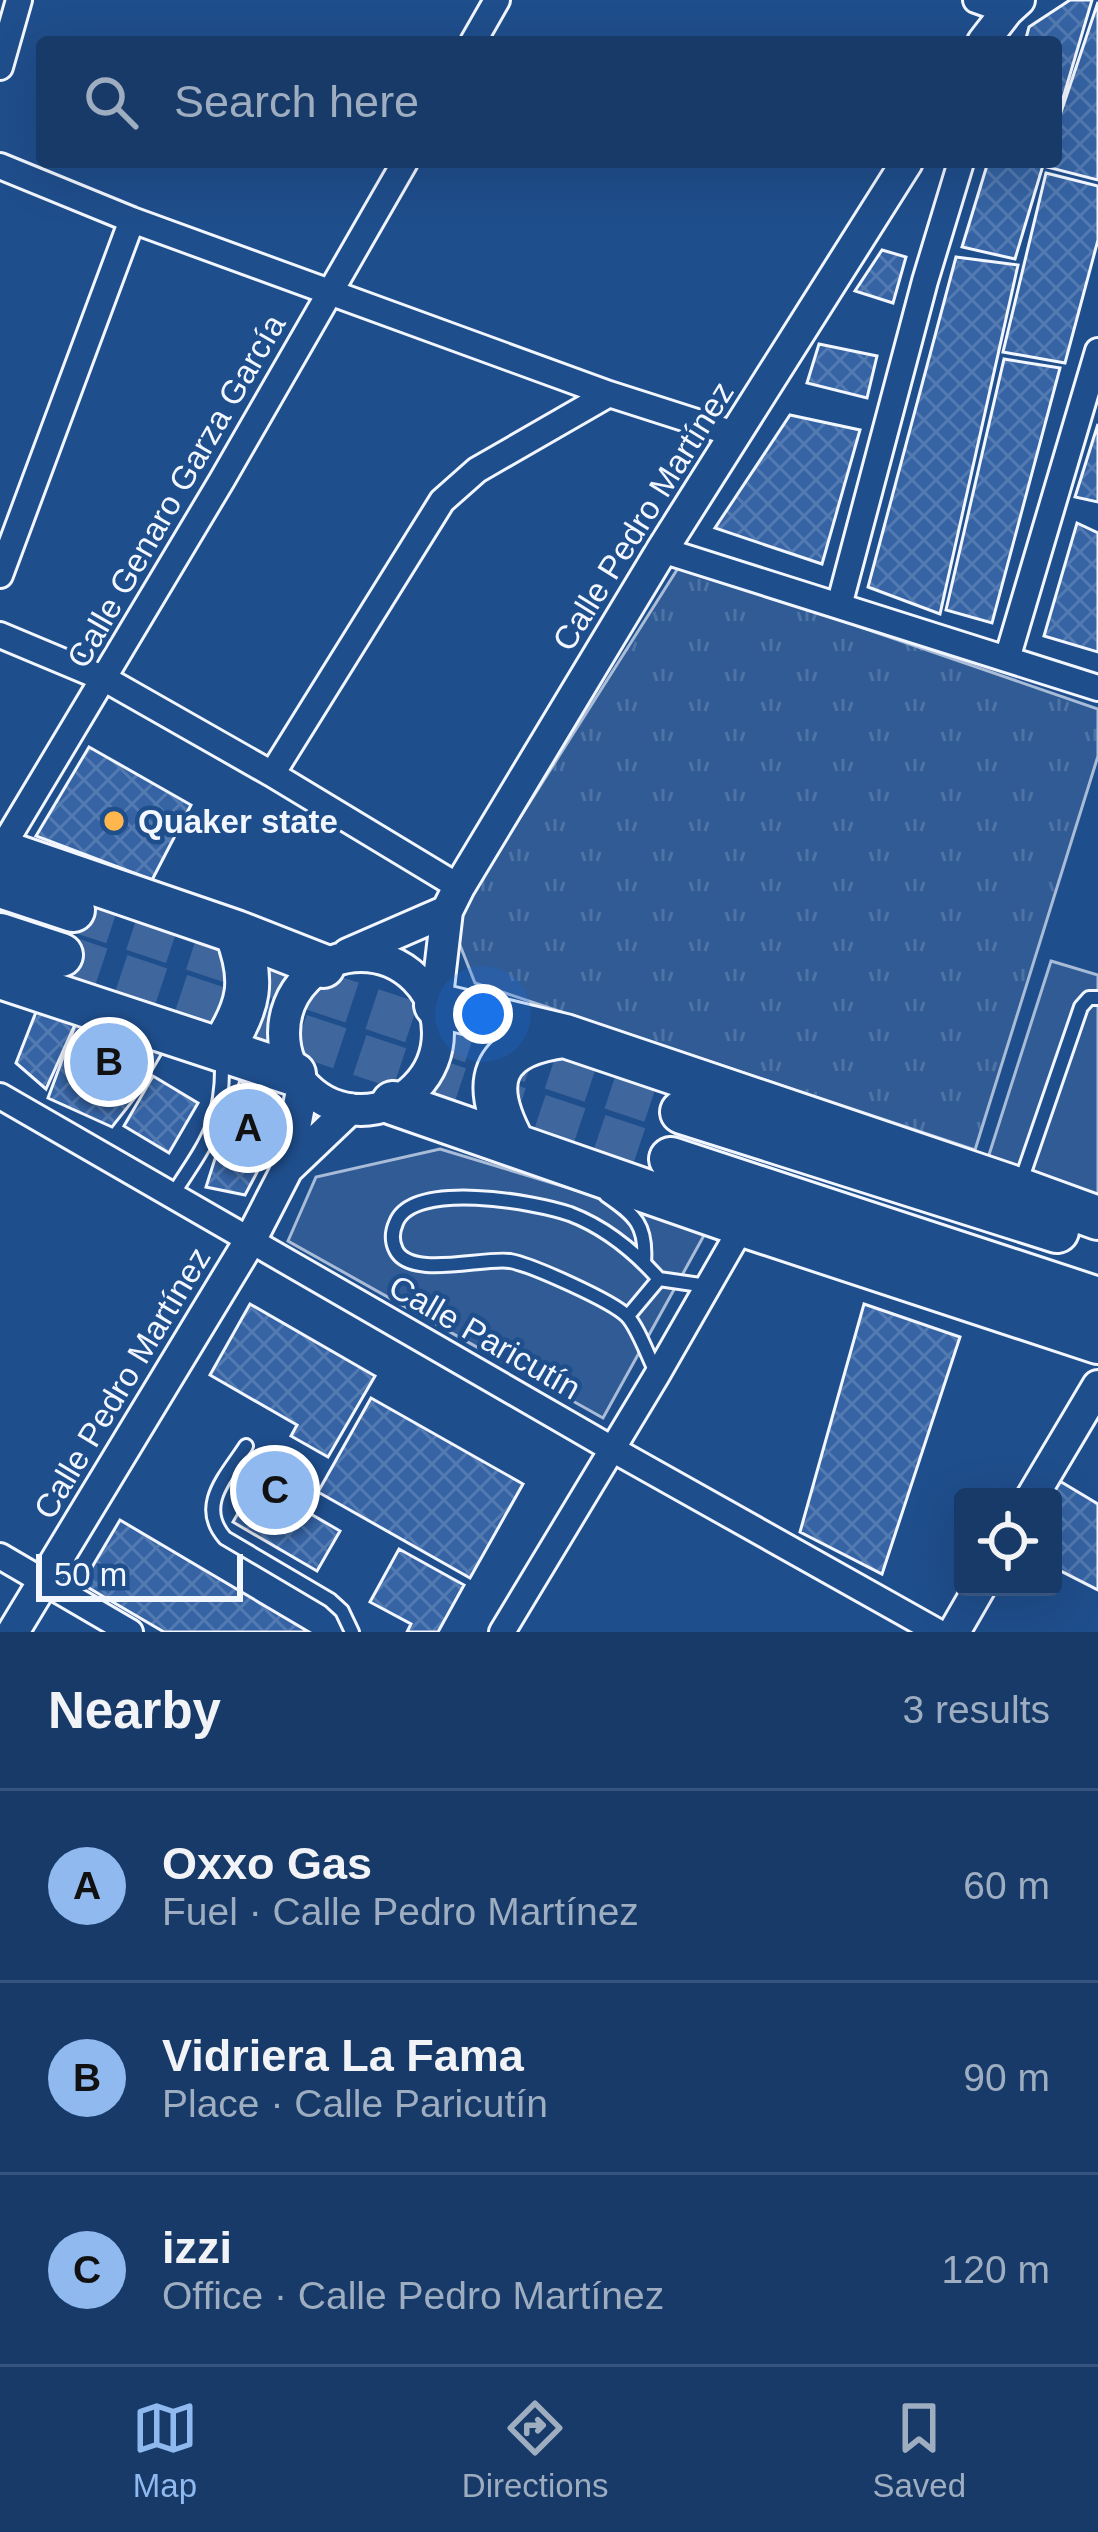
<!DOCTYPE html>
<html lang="en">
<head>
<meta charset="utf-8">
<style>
	:root { --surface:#173a69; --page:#20416f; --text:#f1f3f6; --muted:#9eadc0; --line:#36547d; --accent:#90b9f0 }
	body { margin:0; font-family:Arial,sans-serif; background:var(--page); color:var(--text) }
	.controls { position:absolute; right:36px; bottom:36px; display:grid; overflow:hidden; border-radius:12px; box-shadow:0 12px 48px #0002 }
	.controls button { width:108px; height:108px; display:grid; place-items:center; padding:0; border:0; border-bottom:3px solid var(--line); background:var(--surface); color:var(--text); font:60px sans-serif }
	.scale { position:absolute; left:36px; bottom:30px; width:207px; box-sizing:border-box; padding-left:12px; border:6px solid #f2f6ff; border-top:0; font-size:33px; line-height:42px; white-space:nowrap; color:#f2f6ff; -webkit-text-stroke:9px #1f4e8c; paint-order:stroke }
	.you { position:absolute; left:483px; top:1014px; width:42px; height:42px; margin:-30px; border:9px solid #fff; border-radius:50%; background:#1a73e8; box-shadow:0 0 0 18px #1a73e833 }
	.badge { display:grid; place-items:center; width:78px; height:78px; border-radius:50%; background:var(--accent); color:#111; font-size:39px; font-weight:700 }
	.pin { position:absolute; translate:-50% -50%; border:6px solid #fff; box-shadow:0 3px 12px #0006 }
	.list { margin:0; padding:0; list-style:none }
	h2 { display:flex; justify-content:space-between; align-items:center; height:156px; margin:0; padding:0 48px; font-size:51px }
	h2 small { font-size:39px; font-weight:400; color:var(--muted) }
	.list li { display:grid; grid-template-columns:78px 1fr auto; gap:36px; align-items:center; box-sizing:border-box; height:192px; padding:0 48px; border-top:3px solid var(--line) }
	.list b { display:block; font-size:45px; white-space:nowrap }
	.list p { margin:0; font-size:39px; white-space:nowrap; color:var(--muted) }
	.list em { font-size:39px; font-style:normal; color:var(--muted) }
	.icon { flex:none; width:66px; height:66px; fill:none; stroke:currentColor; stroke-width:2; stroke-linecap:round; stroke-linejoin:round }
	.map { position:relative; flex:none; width:1098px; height:1632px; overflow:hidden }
	.search { position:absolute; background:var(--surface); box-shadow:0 12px 48px #0002; left:36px; right:36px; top:36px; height:132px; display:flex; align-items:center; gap:30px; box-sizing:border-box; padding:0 42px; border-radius:12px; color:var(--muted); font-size:45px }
	.sheet { height:732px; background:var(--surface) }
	nav { display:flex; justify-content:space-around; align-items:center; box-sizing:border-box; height:168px; border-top:3px solid var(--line); background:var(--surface); font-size:33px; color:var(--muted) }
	nav a { display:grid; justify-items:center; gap:6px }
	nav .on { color:var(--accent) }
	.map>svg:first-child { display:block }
	.grass { fill:url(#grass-tufts); stroke:#a8bbd7; stroke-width:3 }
	.built { fill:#305b95; stroke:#a8bbd7; stroke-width:3 }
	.building { fill:url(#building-cross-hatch); stroke:#f2f6ff; stroke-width:3 }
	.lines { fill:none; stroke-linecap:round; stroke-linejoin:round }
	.trunk-tunnel { stroke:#3f679d; stroke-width:42; stroke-dasharray:42 21; stroke-linecap:butt }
	.service-casing { stroke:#f2f6ff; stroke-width:18 }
	.minor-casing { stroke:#f2f6ff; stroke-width:30 }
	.tertiary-casing { stroke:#f2f6ff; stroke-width:36 }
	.trunk-casing { stroke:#f2f6ff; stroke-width:48 }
	.service { stroke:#1f4e8c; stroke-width:12 }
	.minor { stroke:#1f4e8c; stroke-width:24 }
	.tertiary { stroke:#1f4e8c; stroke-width:30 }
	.trunk { stroke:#1f4e8c; stroke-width:42 }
	.poi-dot { fill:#ffb74d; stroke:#1f4e8c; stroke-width:4.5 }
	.labels { text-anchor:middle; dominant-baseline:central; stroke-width:9; stroke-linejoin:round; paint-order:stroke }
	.street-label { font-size:33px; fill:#f2f6ff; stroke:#1f4e8c }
	.poi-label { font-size:33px; font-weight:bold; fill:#f2f6ff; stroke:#1f4e8c; text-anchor:start }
</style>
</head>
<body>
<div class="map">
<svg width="1098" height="1632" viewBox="0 0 1098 1632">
	<defs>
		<pattern id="grass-tufts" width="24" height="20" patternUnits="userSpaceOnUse" patternTransform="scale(3)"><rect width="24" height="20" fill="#305b95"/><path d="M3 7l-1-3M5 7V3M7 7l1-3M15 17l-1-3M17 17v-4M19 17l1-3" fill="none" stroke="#4e73a5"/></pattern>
		<pattern id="building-cross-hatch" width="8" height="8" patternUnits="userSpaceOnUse" patternTransform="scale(3)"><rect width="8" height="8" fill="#3563a3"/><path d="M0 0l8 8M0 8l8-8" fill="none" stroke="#537ab1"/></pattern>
	</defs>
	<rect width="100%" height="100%" fill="#1f4e8c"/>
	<path class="grass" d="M680,565l418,144v47l-123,394 -500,-167 -23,-58z"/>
	<path class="built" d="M1051,961l47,14v223l-111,-37z
		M440,1149l267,81 -104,188 -315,-177 28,-64z"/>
	<path class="building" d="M1070,0h22l-36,122v-80h-31l4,-15z
		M1098,2v178l-55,-14 1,-4h12v-35z
		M988,162h56l-29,97 -53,-12z
		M1046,173l52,13v54l-33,123 -62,-11z
		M882,250l24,7 -13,46 -38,-12z
		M956,257l62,8 -78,349 -72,-27z
		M819,344l58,12 -10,42 -60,-15z
		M1004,359l56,9 -68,255 -46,-13z
		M790,415l70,15 -38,134 -107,-36z
		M1098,424v78l-23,-5z
		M1077,523l21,10v119l-54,-16z
		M89,747l102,58 -39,75 -116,-44z
		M36,1012l41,8 -31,69 -30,-26z
		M77,1020l88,28 -27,46 -26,33 -64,-29z
		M153,1076l45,27 -29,50 -45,-27z
		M240,1080l32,30 -1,36 -26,49 -39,-8z
		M250,1304l125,72 -47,81 -37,-21 6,-11 -87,-50z
		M864,1304l96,33 -78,237 -82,-42z
		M371,1398l152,86 -53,94 -152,-86z
		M1053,1477l45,27v86l-45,-23v-70h-12z
		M256,1482l84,49 -23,40 -84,-49z
		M120,1520l189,112h-145l-82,-48z
		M399,1549l65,36 -26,47h-31l4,-8 -41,-22z"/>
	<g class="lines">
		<path class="trunk-tunnel" d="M73,910l609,202
			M61,955l610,204"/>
		<g class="service-casing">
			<path id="service" d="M1020,1184l61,-177 8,-9h9
				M173,1194c34,-52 51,-72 49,-136
				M606,1195c29,20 41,30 38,68
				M628,1316l31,-37
				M657,1374c-8,-15 -19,-47 -30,-58 -15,-15 -95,-51 -117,-55 -27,-4 -100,18 -114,-11 -4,-8 -4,-18 0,-27 16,-43 140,-21 174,-9 34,13 65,38 89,65l48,7
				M246,1446c-19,30 -50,59 -21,92l105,62 12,11 10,21"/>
		</g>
		<g class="minor-casing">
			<path id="minor" d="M976,0l31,11
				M473,42l24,-42
				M0,67l19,-67
				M0,166l132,54 477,174 125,40
				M662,550l436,138
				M0,575l132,-355
				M839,606l86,-325 36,-119
				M0,635l105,44 167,95 187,113
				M1007,659l91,-308
				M272,774l170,-273 35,-31 132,-76
				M0,851l222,-371 183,-318
				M0,1096l612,353 326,183
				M0,1556l130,76
				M502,1632l155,-257 86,-150"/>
		</g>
		<g class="tertiary-casing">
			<path id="tertiary" d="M983,42l24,-31 12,-11
				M348,954l99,-43
				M284 1033a77 77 0 1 1 154 0a77 77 0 1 1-154 0Z
				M436,1005l11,-94 12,-24 203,-337 245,-388
				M287,1169l63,-60
				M1032,1497l66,-111
				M13,1632l238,-393 36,-70 16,-84
				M954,1632l26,-45"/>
		</g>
		<g class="trunk-casing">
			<path id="trunk" d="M0,851l236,81 87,34
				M0,886l73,24
				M0,935l61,20
				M0,977l294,97
				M436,1005l129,31 453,153 80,29
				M221,1050c29,-44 34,-70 15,-118
				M393,1103l350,122 355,117
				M682,1112l375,119
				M514,1145c-34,-62 -24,-99 50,-109
				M671,1159l427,140"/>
		</g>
		<use href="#service" class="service"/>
		<use href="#minor" class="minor"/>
		<use href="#tertiary" class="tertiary"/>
		<use href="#trunk" class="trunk"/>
	</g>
	<circle class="poi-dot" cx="114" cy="821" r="12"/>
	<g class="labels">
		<g class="street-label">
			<text transform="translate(176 491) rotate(-60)">Calle Genaro Garza García</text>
			<text transform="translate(643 516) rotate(-58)">Calle Pedro Martínez</text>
			<text transform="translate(485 1337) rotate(30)">Calle Paricutín</text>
			<text transform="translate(122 1383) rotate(-59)">Calle Pedro Martínez</text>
		</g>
		<g class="poi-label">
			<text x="138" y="821">Quaker state</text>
		</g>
	</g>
</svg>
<div class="controls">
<button><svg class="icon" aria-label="locate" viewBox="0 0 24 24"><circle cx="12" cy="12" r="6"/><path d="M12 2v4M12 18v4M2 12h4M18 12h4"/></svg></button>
</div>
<div class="scale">50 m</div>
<div class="you"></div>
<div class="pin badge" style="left:248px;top:1128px">A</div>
<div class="pin badge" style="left:109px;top:1062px">B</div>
<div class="pin badge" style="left:275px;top:1490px">C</div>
<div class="search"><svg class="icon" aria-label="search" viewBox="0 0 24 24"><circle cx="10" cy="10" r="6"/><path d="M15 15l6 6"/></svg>Search here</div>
</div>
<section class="sheet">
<h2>Nearby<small>3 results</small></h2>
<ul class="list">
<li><span class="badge">A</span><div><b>Oxxo Gas</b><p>Fuel · Calle Pedro Martínez</p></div><em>60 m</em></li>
<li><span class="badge">B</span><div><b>Vidriera La Fama</b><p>Place · Calle Paricutín</p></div><em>90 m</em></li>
<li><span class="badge">C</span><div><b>izzi</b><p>Office · Calle Pedro Martínez</p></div><em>120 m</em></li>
</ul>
</section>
<nav>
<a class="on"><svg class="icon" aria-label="map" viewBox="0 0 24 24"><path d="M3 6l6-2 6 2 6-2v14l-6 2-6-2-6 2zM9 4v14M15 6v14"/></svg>Map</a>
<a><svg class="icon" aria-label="directions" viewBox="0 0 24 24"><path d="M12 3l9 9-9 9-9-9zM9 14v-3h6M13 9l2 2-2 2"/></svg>Directions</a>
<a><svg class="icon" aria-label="saved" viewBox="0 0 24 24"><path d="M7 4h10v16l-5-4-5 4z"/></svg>Saved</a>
</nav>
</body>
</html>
